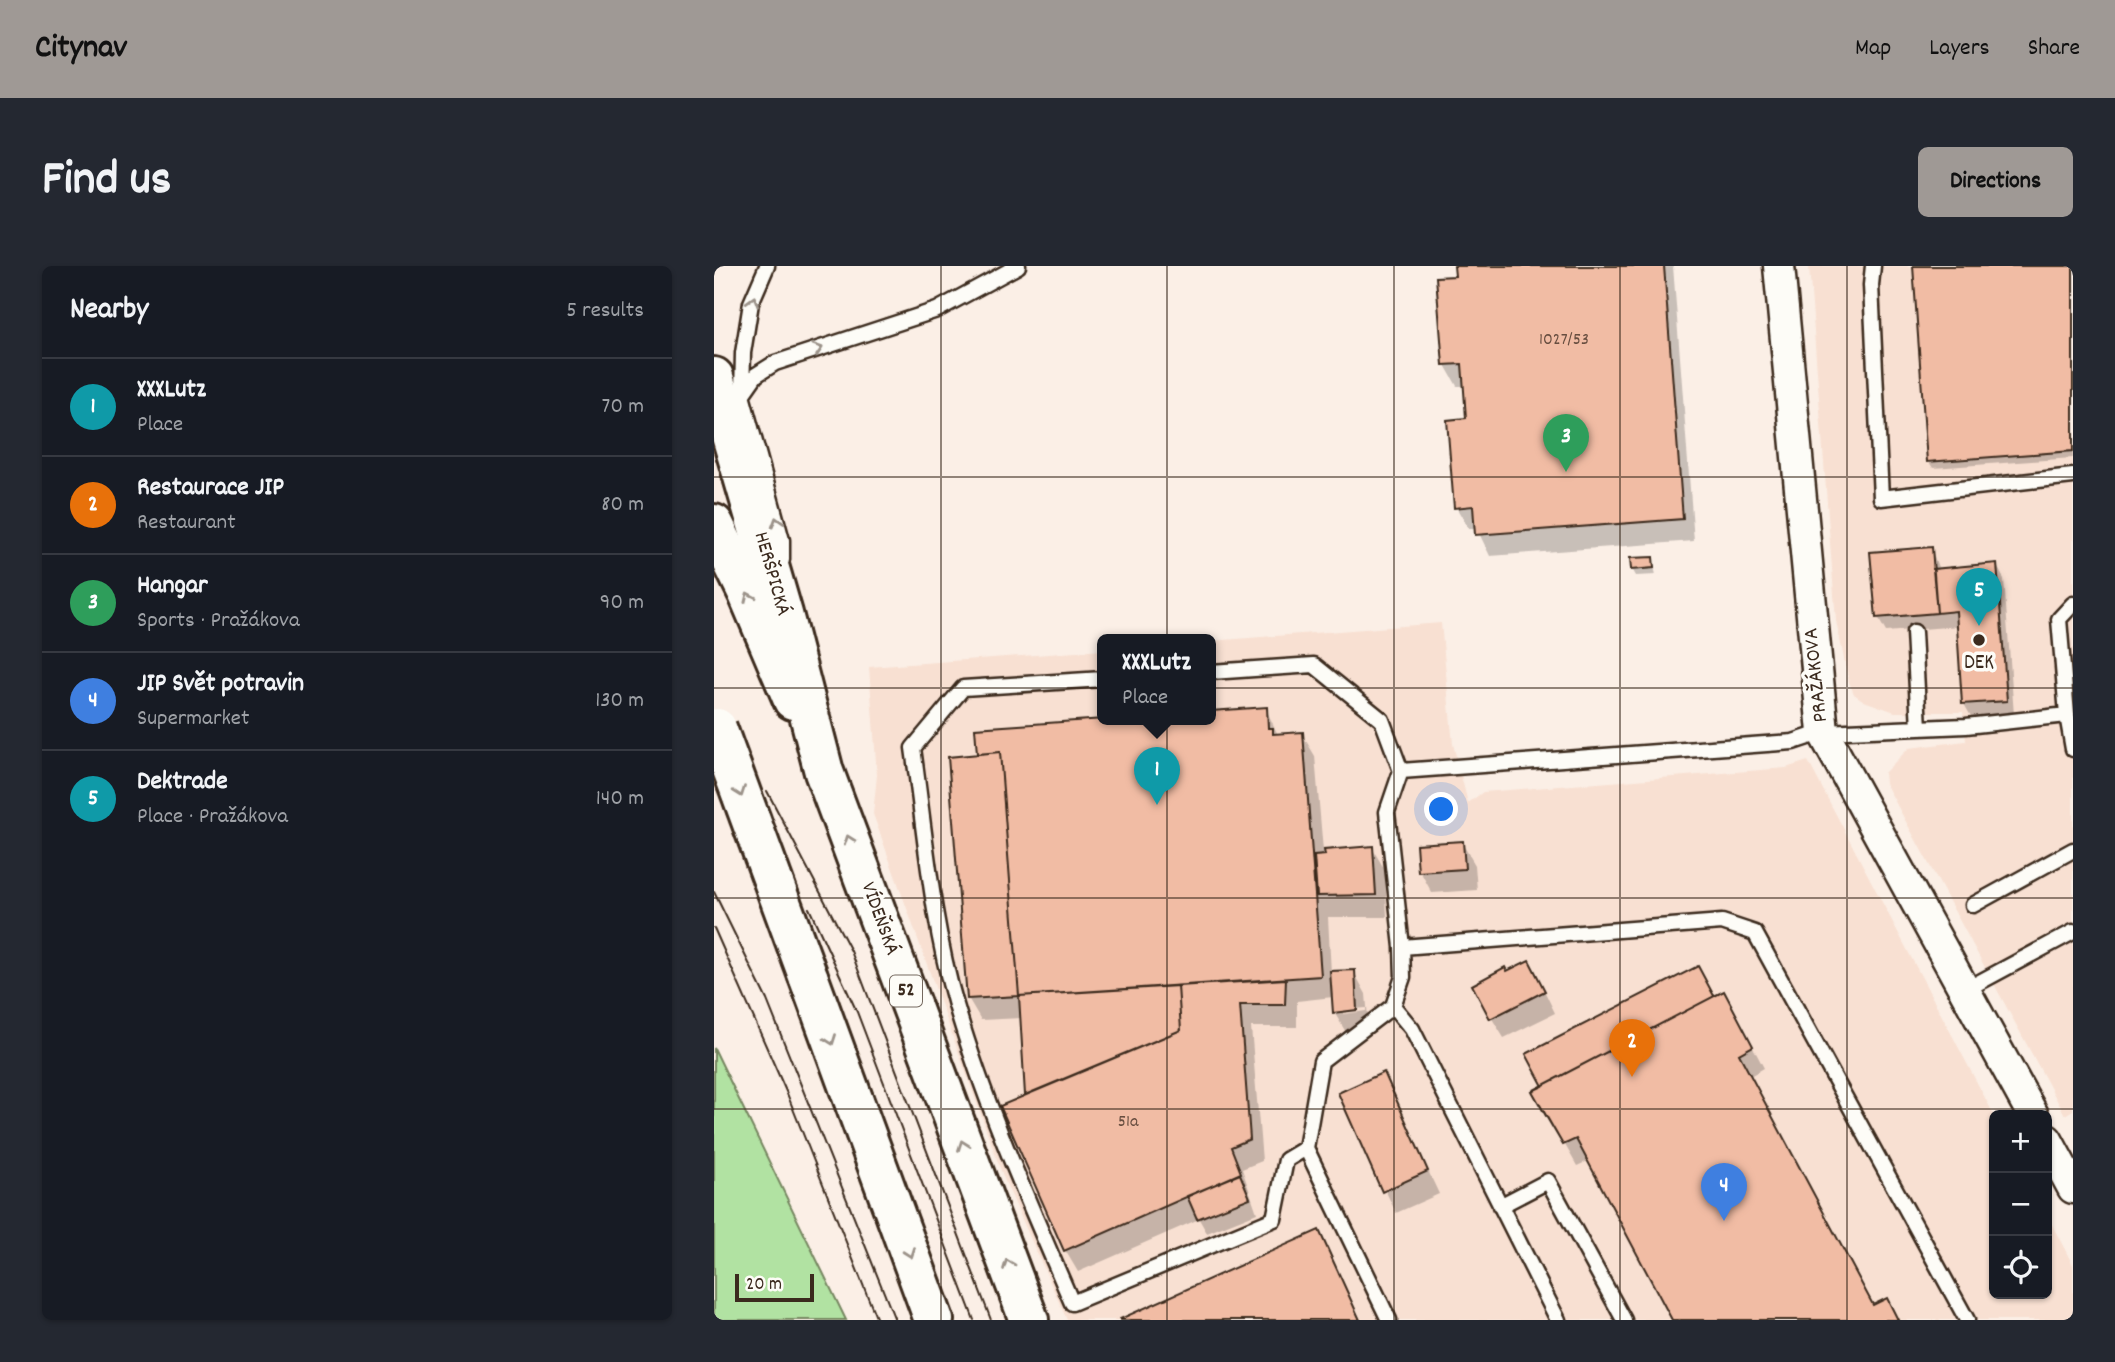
<!DOCTYPE html>
<html lang="en">
<head>
<meta charset="utf-8">
<style>
	:root { --surface:#171b24; --page:#242831; --text:#f1f3f6; --muted:#9ea1a6; --line:#363941; --accent:#9f9995 }
	body { margin:0; font-family:Dekko,sans-serif; background:var(--page); color:var(--text) }
	.controls { position:absolute; right:21px; bottom:21px; display:grid; overflow:hidden; border-radius:10px; box-shadow:0 2px 5px #0004 }
	.controls button { width:63px; height:63px; display:grid; place-items:center; padding:0; border:0; border-bottom:2px solid var(--line); background:var(--surface); color:var(--text); font:35px sans-serif }
	.scale { position:absolute; left:21px; bottom:18px; width:79px; box-sizing:border-box; padding-left:7px; border:4px solid #3b2a1e; border-top:0; font-size:19px; line-height:24px; white-space:nowrap; color:#3b2a1e; -webkit-text-stroke:5px #fdfcf7; paint-order:stroke }
	.you { position:absolute; left:728px; top:544px; width:24px; height:24px; margin:-18px; border:5px solid #fff; border-radius:50%; background:#1a73e8; box-shadow:0 0 0 10px #1a73e833 }
	.badge { display:grid; place-items:center; width:46px; height:46px; border-radius:50%; background:var(--accent); color:#fff; font-size:23px; font-weight:700 }
	.pin { position:absolute; translate:-50% -58px; filter:drop-shadow(0 2px 4px #0008) }
	.pin::after { content:''; position:absolute; top:37px; width:24px; height:21px; background:inherit; clip-path:polygon(0 0,100% 0,50% 100%) }
	.popup { position:absolute; left:383px; top:368px; width:119px; height:91px; box-sizing:border-box; display:grid; place-content:center; border-radius:10px; background:var(--surface); filter:drop-shadow(0 2px 5px #0005); font-size:23px; white-space:nowrap; color:var(--muted) }
	.popup b { font-size:26px; color:var(--text) }
	.popup::after { content:''; position:absolute; left:50%; top:100%; margin-left:-14px; border:14px solid transparent; border-top-color:var(--surface) }
	.list { margin:0; padding:0; list-style:none }
	h2 { display:flex; justify-content:space-between; align-items:center; height:91px; margin:0; padding:0 28px; font-size:30px }
	h2 small { font-size:23px; font-weight:400; color:var(--muted) }
	.list li { display:grid; grid-template-columns:46px 1fr auto; gap:21px; align-items:center; box-sizing:border-box; height:98px; padding:0 28px; border-top:2px solid var(--line) }
	.list b { display:block; font-size:26px; white-space:nowrap }
	.list p { margin:0; font-size:23px; white-space:nowrap; color:var(--muted) }
	.list em { font-size:23px; font-style:normal; color:var(--muted) }
	.icon { flex:none; width:38px; height:38px; fill:none; stroke:currentColor; stroke-width:2; stroke-linecap:round; stroke-linejoin:round }
	.map { position:relative; flex:none; width:1359px; height:1054px; overflow:hidden; border-radius:10px }
	header { display:flex; align-items:center; gap:42px; box-sizing:border-box; height:98px; padding:0 35px; background:var(--accent); color:#111 }
	header strong { font-size:33px }
	nav { display:flex; gap:38px; margin-inline-start:auto; font-size:24px }
	.intro { display:flex; align-items:center; justify-content:space-between; box-sizing:border-box; height:168px; padding:0 42px }
	h1 { margin:0; font-size:49px }
	.button { padding:18px 32px; border-radius:10px; background:var(--accent); color:#111; font-size:24px; font-weight:700 }
	main { display:flex; gap:42px; padding:0 42px }
	aside { flex:1; background:var(--surface); border-radius:10px; box-shadow:0 2px 5px #0004 }
	.map>svg:first-child { display:block }
	.built { fill:#f8e0d2 }
	.green { fill:#b1e2a2; stroke:#768660; stroke-width:2 }
	.shadow { fill:#0003; fill-rule:evenodd }
	.building { fill:#f1bca4; stroke:#3b2a1e; stroke-width:2 }
	.lines { fill:none; stroke-linecap:round; stroke-linejoin:round }
	.lane-casing { stroke:#3b2a1e; stroke-width:19 }
	.street-casing { stroke:#3b2a1e; stroke-width:35 }
	.secondary-casing { stroke:#3b2a1e; stroke-width:44 }
	.highway-casing { stroke:#3b2a1e; stroke-width:44 }
	.lane { stroke:#fdfcf7; stroke-width:14 }
	.street { stroke:#fdfcf7; stroke-width:30 }
	.secondary { stroke:#fdfcf7; stroke-width:38 }
	.highway { stroke:#fdfcf7; stroke-width:38 }
	.tram { stroke:#3b2a1e; stroke-width:2 }
	.highway-bridge-casing { stroke:#3b2a1e; stroke-width:44; stroke-linecap:butt }
	.highway-bridge { stroke:#fdfcf7; stroke-width:38 }
	.oneway { stroke:#9c938a }
	.grid { fill:none; stroke:#3b2a1e; stroke-width:2; stroke-opacity:0.55 }
	.poi-dot { fill:#3b2a1e; stroke:#fdfcf7; stroke-width:2.5 }
	.labels { text-anchor:middle; dominant-baseline:central; stroke-width:7; stroke-linejoin:round; paint-order:stroke }
	.number-label { font-size:18px; fill:#684e40 }
	.shield { fill:#fdfcf7; stroke:#75695f; stroke-width:2 }
	.shield-label { font-size:19px; font-weight:bold; fill:#3b2a1e }
	.street-label { font-size:21px; fill:#3b2a1e; stroke:#fdfcf7 }
	.poi-label { font-size:21px; fill:#3b2a1e; stroke:#fdfcf7 }
</style>
</head>
<body>
<header>
<strong>Citynav</strong>
<nav><a>Map</a><a>Layers</a><a>Share</a></nav>
</header>
<div class="intro"><h1>Find us</h1><a class="button">Directions</a></div>
<main>
<aside>
<h2>Nearby<small>5 results</small></h2>
<ul class="list">
<li><span class="badge" style="background:#0f9aa8">1</span><div><b>XXXLutz</b><p>Place</p></div><em>70 m</em></li>
<li><span class="badge" style="background:#e8710a">2</span><div><b>Restaurace JIP</b><p>Restaurant</p></div><em>80 m</em></li>
<li><span class="badge" style="background:#2e9e5b">3</span><div><b>Hangar</b><p>Sports · Pražákova</p></div><em>90 m</em></li>
<li><span class="badge" style="background:#3f7fe0">4</span><div><b>JIP Svět potravin</b><p>Supermarket</p></div><em>130 m</em></li>
<li><span class="badge" style="background:#0f9aa8">5</span><div><b>Dektrade</b><p>Place · Pražákova</p></div><em>140 m</em></li>
</ul>
</aside>
<div class="map">
<svg width="1359" height="1054" viewBox="0 0 1359 1054">
	<rect width="100%" height="100%" fill="#fbefe6"/>
	<filter id="ink" filterUnits="userSpaceOnUse"><feTurbulence type="fractalNoise" baseFrequency=".0143" numOctaves="2"/><feDisplacementMap in="SourceGraphic" scale="14" xChannelSelector="R" yChannelSelector="G"/><feConvolveMatrix kernelMatrix="1 2 1 2 8 2 1 2 1" color-interpolation-filters="sRGB"/></filter>
	<g filter="url(#ink)">
		<path class="built" d="M1095,0h264v844l-8,5 -180,-332 -1,-10 25,-25 57,-7 -3,-29h-68l-31,-11 -10,-7 -5,-12 -13,-61z
			M727,357l12,121 15,59 15,-11 303,-24 22,-7 186,354v179h53v-79l26,50v55h-1006l-63,-141 -131,-365 4,-39 -8,-108 234,-17v69h108v-78z"/>
		<path class="green" d="M0,782l132,272h-132z"/>
		<path class="shadow" d="M742,0h217l21,275 -204,15 -13,-27h-8l-13,-22 12,-87 -3,-34h-8l-12,-21z
			M1201,0h158v192l-140,10 -4,-6z
			M1217,282l8,22 57,-6 8,15 10,136 -42,3 -8,-14 -5,-78 -73,6 -8,-14 -6,-65z
			M938,292l4,17 -20,1 -4,-7z
			M552,443l12,26 24,-1 13,22 8,95 49,-3 13,22 2,47h-59l3,56 23,-1 12,22 3,38 -22,2 -13,-22 -1,-15 -36,4v26h-46l11,134 -20,8 15,44 -50,20 -8,-14 -121,53 -13,-22 -38,-154 -5,-78 -41,2 -13,-22 11,-243 -3,-26 235,-10zM652,742v3l-23,3v-4z
			M748,577l13,22 2,25 -45,3 -12,-22z
			M792,707l35,11 14,29 -51,25 -13,-21z
			M1000,732l22,17 28,53 -14,8 123,231 25,13h-224l-86,-159 -11,5 -42,-74z
			M669,808l56,120 -43,19 -56,-119z
			M605,966l42,88h-238z"/>
		<path class="building" d="M740,0h210l19,253 -208,16 -2,-29 -19,2 -7,-88 19,-2 -4,-54 -19,1 -7,-88 19,-1z
			M1199,0h160v185l-146,11z
			M1218,281l5,66 -61,5 -6,-66z
			M939,291l1,11 -23,2 -1,-12z
			M1283,297l10,138 -45,3 -6,-93 -19,2 -4,-44z
			M553,441l1,21h5v6l30,-2 18,244 -302,20 -19,-244 -23,2 -2,-26 129,-9h107v-8z
			M286,486l19,244 -52,3 -19,-242z
			M749,575l2,28 -47,3 -2,-28z
			M659,580l3,49 -59,1 -3,-40 11,-1 -1,-5z
			M815,694l16,31 -55,28 -18,-34 33,-18 2,4z
			M984,700l16,30 10,-5 29,55 -14,8 134,251 14,-7 11,22h-226l-96,-181 -13,6 -17,-29 -14,-25 11,-5 -17,-32z
			M641,704l2,40 -24,3 -3,-42z
			M572,713l-1,26h-45l10,134 -19,8 10,26 -177,78 -64,-145 181,-76 -3,-44z
			M464,720l3,44 -156,65 -6,-99z
			M1010,725l29,55 -14,8 134,251 14,-7 11,22h-226l-96,-181 -13,6 -31,-54z
			M670,806l44,99 -46,21 -44,-99z
			M526,908l10,24 -53,21 -10,-23z
			M605,964l41,90h-239l-1,-1z"/>
		<g class="lines">
			<g class="lane-casing">
				<path id="lane" d="M53,0l-16,37 -8,50 -1,42 40,145v20
					M1159,0l-2,19 10,213 192,-22
					M28,129l14,-20 19,-12 162,-53 81,-44
					M1200,366l5,96
					M497,406l103,-7 68,55 19,51 -14,41 15,135 1,30 -10,29 -72,55 -15,87 83,172
					M389,413l-140,9 -50,60c12,85 19,175 43,257 30,103 74,200 116,298l202,-84 12,-59 20,-12
					M1353,449l6,34
					M687,505l392,-29 30,-10 143,-6 101,-11 -8,-96 14,-15
					M1259,639l100,-55
					M688,681l320,-25 33,11 212,387
					M1251,724l108,-58
					M679,740l19,23 146,291
					M786,940l48,-25 76,139"/>
			</g>
			<g class="street-casing">
				<path id="street" d="M1065,0l44,466 210,383
					M1333,874l26,48"/>
			</g>
			<g class="secondary-casing">
				<path id="secondary" d="M0,258l34,70 45,106"/>
			</g>
			<g class="highway-casing">
				<path id="highway" d="M0,111l69,237 41,158 205,548
					M94,710l126,344"/>
			</g>
			<use href="#lane" class="lane"/>
			<use href="#street" class="street"/>
			<use href="#secondary" class="secondary"/>
			<use href="#highway" class="highway"/>
			<path class="tram" d="M53,525l84,160 140,369
				M0,626l53,108 128,320
				M95,642l48,104 117,308
				M0,662l74,168 89,224"/>
			<g class="highway-bridge-casing">
				<path id="highway-bridge" d="M3,462l91,248"/>
			</g>
			<use href="#highway-bridge" class="highway-bridge"/>
		</g>
		<defs><path id="oneway-chevron" d="M-2-3.5L2.5 0L-2 3.5" fill="none" stroke-width="1.6" stroke-linecap="round" stroke-linejoin="round" transform="scale(1.75)"/></defs>
		<g class="oneway">
			<use href="#oneway-chevron" transform="translate(39 35) rotate(-73)"/>
			<use href="#oneway-chevron" transform="translate(104 83) rotate(-18)"/>
			<use href="#oneway-chevron" transform="translate(63 256) rotate(-107)"/>
			<use href="#oneway-chevron" transform="translate(35 331) rotate(-114)"/>
			<use href="#oneway-chevron" transform="translate(26 526) rotate(70)"/>
			<use href="#oneway-chevron" transform="translate(135 574) rotate(-110)"/>
			<use href="#oneway-chevron" transform="translate(117 774) rotate(70)"/>
			<use href="#oneway-chevron" transform="translate(249 879) rotate(-110)"/>
			<use href="#oneway-chevron" transform="translate(196 987) rotate(70)"/>
			<use href="#oneway-chevron" transform="translate(294 998) rotate(-111)"/>
		</g>
	</g>
	<path class="grid" d="M227,0v1054M453,0v1054M680,0v1054M906,0v1054M1133,0v1054M0,211h1359M0,422h1359M0,632h1359M0,843h1359"/>
	<circle class="poi-dot" cx="1265" cy="374" r="7"/>
	<g class="labels">
		<g class="number-label">
			<text x="850" y="74">1027/53</text>
			<text x="414" y="856">51a</text>
		</g>
		<rect class="shield" x="176" y="709.5" width="32" height="31" rx="5"/>
		<g class="shield-label">
			<text x="192" y="725">52</text>
		</g>
		<g class="street-label">
			<text transform="translate(57 308) rotate(74)">HERŠPICKÁ</text>
			<text transform="translate(1103 409) rotate(-96)">PRAŽÁKOVA</text>
			<text transform="translate(165 653) rotate(70)">VÍDEŇSKÁ</text>
		</g>
		<g class="poi-label">
			<text x="1265" y="398">DEK</text>
		</g>
	</g>
</svg>
<div class="controls">
<button>+</button>
<button>−</button>
<button><svg class="icon" aria-label="locate" viewBox="0 0 24 24"><circle cx="12" cy="12" r="6"/><path d="M12 2v4M12 18v4M2 12h4M18 12h4"/></svg></button>
</div>
<div class="scale">20 m</div>
<div class="you"></div>
<div class="pin badge" style="left:443px;top:539px;background:#0f9aa8">1</div>
<div class="popup"><b>XXXLutz</b>Place</div>
<div class="pin badge" style="left:918px;top:811px;background:#e8710a">2</div>
<div class="pin badge" style="left:852px;top:206px;background:#2e9e5b">3</div>
<div class="pin badge" style="left:1010px;top:955px;background:#3f7fe0">4</div>
<div class="pin badge" style="left:1265px;top:360px;background:#0f9aa8">5</div>
</div>
</main>
</body>
</html>
